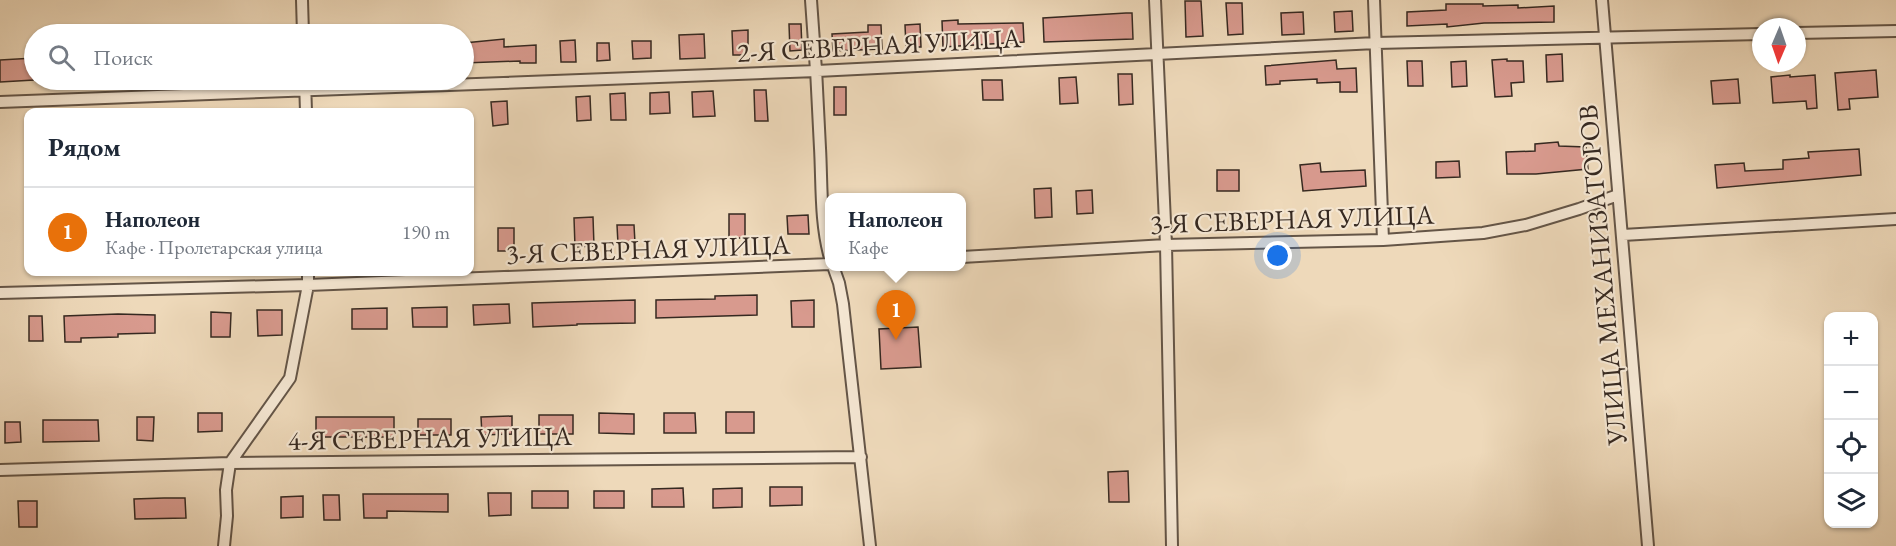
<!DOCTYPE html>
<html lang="ru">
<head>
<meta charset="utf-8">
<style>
	:root { --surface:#fff; --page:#f6f6f7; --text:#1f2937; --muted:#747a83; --line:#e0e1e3; --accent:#7c3aed }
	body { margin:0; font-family:"EB Garamond",serif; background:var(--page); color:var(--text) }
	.controls { position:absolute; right:18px; bottom:18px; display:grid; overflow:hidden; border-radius:12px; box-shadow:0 2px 4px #0004 }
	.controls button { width:54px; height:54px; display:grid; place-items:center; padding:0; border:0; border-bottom:2px solid var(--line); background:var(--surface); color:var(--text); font:30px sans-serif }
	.compass { position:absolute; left:1752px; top:18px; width:54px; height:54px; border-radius:50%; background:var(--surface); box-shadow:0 2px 4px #0004; rotate:182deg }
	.you { position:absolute; left:1278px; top:256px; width:21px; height:21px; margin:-15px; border:4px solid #fff; border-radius:50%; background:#1a73e8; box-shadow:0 0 0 9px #1a73e833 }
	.badge { display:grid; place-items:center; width:39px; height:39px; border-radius:50%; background:var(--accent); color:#fff; font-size:20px; font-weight:700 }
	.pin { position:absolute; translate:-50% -50px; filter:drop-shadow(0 2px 3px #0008) }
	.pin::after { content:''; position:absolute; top:32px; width:21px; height:18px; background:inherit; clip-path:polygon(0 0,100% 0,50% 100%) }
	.popup { position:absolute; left:825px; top:193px; width:141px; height:78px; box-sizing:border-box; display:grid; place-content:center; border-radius:12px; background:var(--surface); filter:drop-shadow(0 2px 4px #0005); font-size:20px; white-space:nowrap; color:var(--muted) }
	.popup b { font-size:22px; color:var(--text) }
	.popup::after { content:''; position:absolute; left:50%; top:100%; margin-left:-12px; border:12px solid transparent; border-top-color:var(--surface) }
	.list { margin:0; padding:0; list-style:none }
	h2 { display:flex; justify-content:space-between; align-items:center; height:78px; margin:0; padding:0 24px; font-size:26px }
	h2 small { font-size:20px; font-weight:400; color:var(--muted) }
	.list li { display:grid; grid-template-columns:39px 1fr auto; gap:18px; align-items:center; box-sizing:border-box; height:90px; padding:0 24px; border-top:2px solid var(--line) }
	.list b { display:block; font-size:22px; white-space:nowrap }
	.list p { margin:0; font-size:20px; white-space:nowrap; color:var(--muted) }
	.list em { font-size:20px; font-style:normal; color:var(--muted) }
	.icon { flex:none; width:33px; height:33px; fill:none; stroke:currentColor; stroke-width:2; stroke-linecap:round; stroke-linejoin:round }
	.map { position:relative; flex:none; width:1896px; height:546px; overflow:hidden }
	.search { position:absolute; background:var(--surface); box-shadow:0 2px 4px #0004; left:24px; top:24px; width:450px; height:66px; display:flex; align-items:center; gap:15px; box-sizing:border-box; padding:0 21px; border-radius:33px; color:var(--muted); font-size:22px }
	.panel { position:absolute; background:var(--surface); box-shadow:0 2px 4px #0004; left:24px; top:108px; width:450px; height:168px; border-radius:12px }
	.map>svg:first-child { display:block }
	.building { fill:#d89a8e; stroke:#362921; stroke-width:1.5 }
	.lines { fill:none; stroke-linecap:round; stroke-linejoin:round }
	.minor-casing { stroke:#645547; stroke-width:14 }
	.minor { stroke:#f4e6d2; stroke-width:10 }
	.labels { text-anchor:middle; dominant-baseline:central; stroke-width:4.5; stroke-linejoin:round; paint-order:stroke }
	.street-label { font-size:27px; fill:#362921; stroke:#f4e6d2 }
</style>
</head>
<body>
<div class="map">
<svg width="1896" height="546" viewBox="0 0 1896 546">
	<rect width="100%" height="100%" fill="#eed9ba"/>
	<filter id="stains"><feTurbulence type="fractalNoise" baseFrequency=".00333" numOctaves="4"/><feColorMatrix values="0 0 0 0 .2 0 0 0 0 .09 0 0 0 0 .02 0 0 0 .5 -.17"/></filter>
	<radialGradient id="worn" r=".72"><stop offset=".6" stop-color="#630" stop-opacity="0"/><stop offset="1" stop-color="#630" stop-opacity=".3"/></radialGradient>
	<path class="building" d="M1185,1h16l2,35 -17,1z
		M1226,3h16l1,31 -15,1z
		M1446,4h37v2l35,-1v3l36,-2v16l-70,1 -37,4v-3l-40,2v-14l39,-2z
		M1352,11l1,20 -18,1 -1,-20z
		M1303,12l1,22 -22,1 -1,-22z
		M1126,13h6l1,26 -89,3 -1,-24z
		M958,20v4l65,-1 1,19 -81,5 -1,-26z
		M789,24h12l1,26 -12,1z
		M920,24l1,23h-15l-1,-22z
		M868,25h13l1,24 -49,2 -1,-17 36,-2z
		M748,30v21h-3v4h-12l-1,-24z
		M704,34l1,24 -25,1 -1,-24z
		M504,39v8l32,-2v18h-16v-2l-56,2v-20z
		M575,40l1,22h-15l-1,-21z
		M632,41h19v17l-18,1z
		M597,43h12l1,17 -13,1z
		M1562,54l1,27 -16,1 -1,-27z
		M34,58v22l-34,2v-22z
		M1507,59v2h16l1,21 -13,1 1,13 -17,1 -3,-37z
		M1336,60l1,9 19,-1 1,24h-17v-10l-23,1v-4l-37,2v3l-14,1 -1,-19z
		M1407,61h15l1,25h-15z
		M1466,61l1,25 -15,1 -1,-25z
		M1876,70l2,27 -29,2 1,10 -12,1 -3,-37z
		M1118,74h14l1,30 -14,1z
		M1790,75v2l25,-2 2,33 -10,1 -1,-8 -33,2 -2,-26z
		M1076,77l2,26 -18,1 -1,-26z
		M1738,79l2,24 -27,1 -2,-23z
		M982,80h20l1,20h-20z
		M834,87h12v28h-12z
		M754,90h12l2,31h-13z
		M713,91l2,25 -22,1 -1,-25z
		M669,92l1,21 -20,1v-21z
		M625,93l1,27h-15l-1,-26z
		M590,96l1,24 -14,1 -1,-24z
		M507,101l1,23 -15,2 -2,-24z
		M1558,142l1,4 27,1 2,22 -52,5h-29l-1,-22 29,-1v-7z
		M1859,149l2,26 -144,13 -2,-23 29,-2 1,8 38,-2v-9l26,-2 -1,-6z
		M1459,161l1,16 -24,1v-16z
		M1320,163l1,9 44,-2 1,16 -63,5 -3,-26z
		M1217,170h22v21h-22z
		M1051,188l1,29 -17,1 -1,-29z
		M1092,190l1,23 -16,1 -1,-23z
		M729,214h16v24h-16z
		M808,215l1,19h-21l-1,-18z
		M593,217l1,29 -19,1 -1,-29z
		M617,225h17l1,18 -17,1z
		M498,228h16v23h-16z
		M757,295v20l-101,3v-18l59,-1v-3z
		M635,300v23l-58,1v1l-44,2 -1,-24z
		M814,300v27h-22l-1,-26z
		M509,304l1,19 -36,2 -1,-20z
		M447,307v20h-34l-1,-19z
		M387,308v21h-35v-20z
		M257,310h25v25l-24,1z
		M211,312l20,1 -1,24h-19z
		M118,314l37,1v18l-37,1v3l-37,1v4h-16l-1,-26z
		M29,316h13l1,25h-14z
		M918,327l3,40 -40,2 -2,-40z
		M726,412h28v21h-28z
		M198,413h24v18l-24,1z
		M599,413l35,1v20l-35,-1z
		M664,413h31l1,20h-32z
		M539,415h34v19h-34z
		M512,416v18l-30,1 -1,-18z
		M137,417h17l-1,24 -16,-1z
		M316,417h78v20h-78z
		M418,419h33v16h-33z
		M43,420h55l1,21 -56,1z
		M5,422h15l1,20 -16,1z
		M1128,471l1,31h-20l-1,-30z
		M770,487h32v18l-32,1z
		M683,488l1,19h-32v-18z
		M742,488v19l-29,1v-19z
		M532,491h36v17h-36z
		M594,491h30v17h-30z
		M488,493h23v22l-22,1z
		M363,494h85v18l-61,-1v7h-23z
		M323,495h16l1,25h-16z
		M303,496v21l-22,1v-21z
		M164,498h21l1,20 -51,1 -1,-20z
		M18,501h19v26h-18z"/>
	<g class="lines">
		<g class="minor-casing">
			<path id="minor" d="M302,0l1,34
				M811,0c4,49 7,98 9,148 2,36 0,75 10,110
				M1155,0l11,245 6,301
				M1374,0l9,240
				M1602,0l46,546
				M1797,33l99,-2
				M305,80l1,32
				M0,102l817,-31 559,-28 385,-9
				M1623,235l273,-16
				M962,257l204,-12 217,-5 100,-7 43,-8 53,-16 39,-14
				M833,266l6,17 4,21 27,242
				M0,293l308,-8 522,-21
				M0,470l230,-7 631,-6
				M224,546l3,-30 -1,-26 4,-27 60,-85 18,-93v-13"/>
		</g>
		<use href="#minor" class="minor"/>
	</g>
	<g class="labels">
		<g class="street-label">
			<text transform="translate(879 45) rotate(-3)">2-Я СЕВЕРНАЯ УЛИЦА</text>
			<text transform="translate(1292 219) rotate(-2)">3-Я СЕВЕРНАЯ УЛИЦА</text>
			<text transform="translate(648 249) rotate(-2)">3-Я СЕВЕРНАЯ УЛИЦА</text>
			<text transform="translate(1602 275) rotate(-95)">УЛИЦА МЕХАНИЗАТОРОВ</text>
			<text transform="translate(430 438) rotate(-1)">4-Я СЕВЕРНАЯ УЛИЦА</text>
		</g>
	</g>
	<rect width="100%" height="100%" filter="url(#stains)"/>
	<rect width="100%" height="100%" fill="url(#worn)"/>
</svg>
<div class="controls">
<button>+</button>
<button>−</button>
<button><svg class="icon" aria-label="locate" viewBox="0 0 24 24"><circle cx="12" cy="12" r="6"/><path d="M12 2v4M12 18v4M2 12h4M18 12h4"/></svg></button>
<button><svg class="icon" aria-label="layers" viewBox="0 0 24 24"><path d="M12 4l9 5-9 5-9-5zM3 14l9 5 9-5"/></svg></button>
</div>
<svg class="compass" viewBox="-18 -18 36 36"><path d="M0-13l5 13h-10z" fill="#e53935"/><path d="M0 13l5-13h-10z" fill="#747a83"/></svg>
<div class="you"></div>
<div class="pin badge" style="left:896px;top:340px;background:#e8710a">1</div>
<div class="popup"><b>Наполеон</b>Кафе</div>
<div class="search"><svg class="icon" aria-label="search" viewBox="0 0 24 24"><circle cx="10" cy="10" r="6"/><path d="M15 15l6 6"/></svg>Поиск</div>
<section class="panel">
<h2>Рядом<small></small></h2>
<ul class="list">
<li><span class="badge" style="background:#e8710a">1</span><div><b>Наполеон</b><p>Кафе · Пролетарская улица</p></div><em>190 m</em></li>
</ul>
</section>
</div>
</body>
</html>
